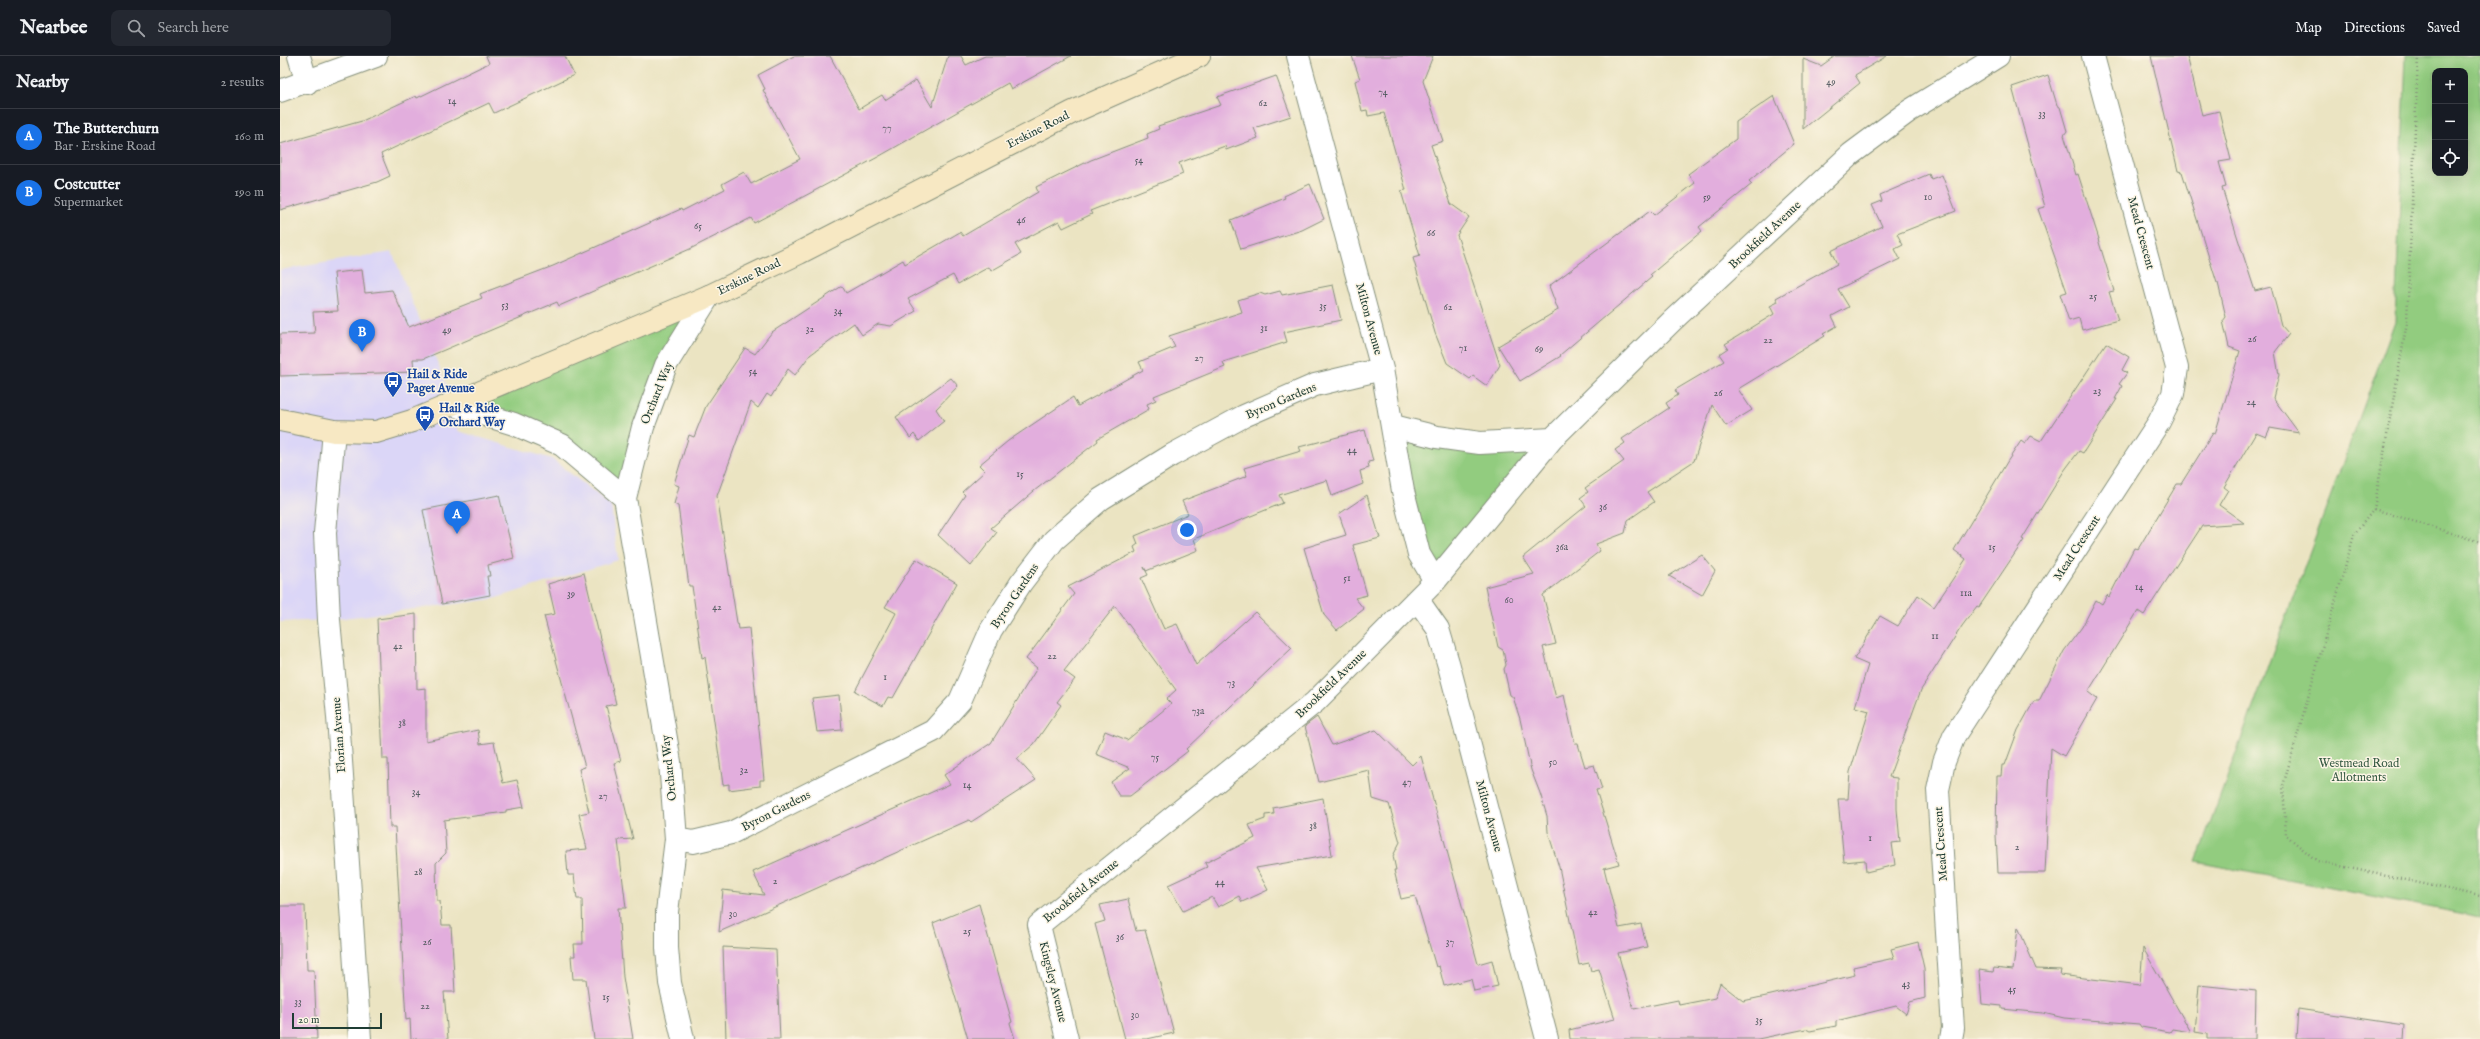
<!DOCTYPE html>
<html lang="en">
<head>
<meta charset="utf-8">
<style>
	:root { --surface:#171b24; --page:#242831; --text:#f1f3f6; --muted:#9ea1a6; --line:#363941; --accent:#1a73e8 }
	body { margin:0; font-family:"IM FELL English",serif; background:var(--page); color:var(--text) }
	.controls { position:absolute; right:12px; top:12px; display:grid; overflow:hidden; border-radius:8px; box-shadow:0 4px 16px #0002 }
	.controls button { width:36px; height:36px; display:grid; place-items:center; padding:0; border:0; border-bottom:1px solid var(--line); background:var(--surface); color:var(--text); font:20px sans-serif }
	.scale { position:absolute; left:12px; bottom:10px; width:90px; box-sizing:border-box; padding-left:4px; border:2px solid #1f3d34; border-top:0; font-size:11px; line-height:14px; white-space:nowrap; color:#1f3d34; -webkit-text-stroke:3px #fcf5e5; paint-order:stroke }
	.you { position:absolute; left:907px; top:474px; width:14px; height:14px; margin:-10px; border:3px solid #fff; border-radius:50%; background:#1a73e8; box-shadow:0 0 0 6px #1a73e833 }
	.badge { display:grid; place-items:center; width:26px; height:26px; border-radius:50%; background:var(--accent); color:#fff; font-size:13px; font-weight:700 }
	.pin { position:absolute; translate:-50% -33px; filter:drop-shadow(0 1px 2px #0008) }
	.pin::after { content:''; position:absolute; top:21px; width:14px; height:12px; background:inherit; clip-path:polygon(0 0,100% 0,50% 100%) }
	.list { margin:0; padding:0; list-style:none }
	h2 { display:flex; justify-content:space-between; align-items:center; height:52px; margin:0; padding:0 16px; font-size:17px }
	h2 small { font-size:13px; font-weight:400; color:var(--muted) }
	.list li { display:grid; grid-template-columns:26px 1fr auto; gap:12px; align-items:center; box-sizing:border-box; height:56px; padding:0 16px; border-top:1px solid var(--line) }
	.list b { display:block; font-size:15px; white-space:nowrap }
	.list p { margin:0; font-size:13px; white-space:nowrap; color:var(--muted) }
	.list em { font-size:13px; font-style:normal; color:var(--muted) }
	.icon { flex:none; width:22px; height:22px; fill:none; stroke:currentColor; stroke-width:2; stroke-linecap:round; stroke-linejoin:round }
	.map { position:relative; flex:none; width:2200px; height:983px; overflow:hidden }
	header { display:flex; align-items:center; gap:24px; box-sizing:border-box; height:56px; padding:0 20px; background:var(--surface); border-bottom:1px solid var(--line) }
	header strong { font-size:19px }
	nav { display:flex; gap:22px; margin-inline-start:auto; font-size:14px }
	.search { width:280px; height:36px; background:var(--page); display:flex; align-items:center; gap:10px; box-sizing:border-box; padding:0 14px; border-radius:8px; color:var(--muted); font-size:15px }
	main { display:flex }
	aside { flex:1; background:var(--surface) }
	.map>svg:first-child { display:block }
	.built { fill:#dbd6f7 }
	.green { fill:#92cc7f; stroke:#58845a; fill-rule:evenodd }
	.building { fill:#e2aedd }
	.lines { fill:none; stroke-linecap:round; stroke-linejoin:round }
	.street-casing { stroke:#85907b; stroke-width:24 }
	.secondary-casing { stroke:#85907b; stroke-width:24 }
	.path { stroke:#85907b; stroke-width:2.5; stroke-dasharray:1 3; stroke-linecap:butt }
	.street { stroke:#fff; stroke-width:22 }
	.secondary { stroke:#f7e8c3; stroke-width:22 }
	.labels { text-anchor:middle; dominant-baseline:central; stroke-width:3; stroke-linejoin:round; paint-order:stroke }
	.number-label { font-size:10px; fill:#50595e }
	.street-label { font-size:12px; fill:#1f3d34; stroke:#fcf5e5 }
	.transit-label { font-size:12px; font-weight:bold; fill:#164399; stroke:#fcf5e5; text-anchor:start }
	.park-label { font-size:12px; fill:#365a43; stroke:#fcf5e5 }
</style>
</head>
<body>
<header>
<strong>Nearbee</strong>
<div class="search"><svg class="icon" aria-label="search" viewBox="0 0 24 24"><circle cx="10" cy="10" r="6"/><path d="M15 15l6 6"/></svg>Search here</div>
<nav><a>Map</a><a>Directions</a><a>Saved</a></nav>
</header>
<main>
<aside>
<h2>Nearby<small>2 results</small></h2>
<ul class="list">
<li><span class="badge">A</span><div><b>The Butterchurn</b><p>Bar · Erskine Road</p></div><em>160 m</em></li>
<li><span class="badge">B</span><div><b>Costcutter</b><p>Supermarket</p></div><em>190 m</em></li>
</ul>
</aside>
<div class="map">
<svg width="2200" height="983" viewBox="0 0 2200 983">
	<rect width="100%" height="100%" fill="#fcf5e5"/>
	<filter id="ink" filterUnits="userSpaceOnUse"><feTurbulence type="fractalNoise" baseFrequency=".025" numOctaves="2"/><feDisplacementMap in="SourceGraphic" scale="8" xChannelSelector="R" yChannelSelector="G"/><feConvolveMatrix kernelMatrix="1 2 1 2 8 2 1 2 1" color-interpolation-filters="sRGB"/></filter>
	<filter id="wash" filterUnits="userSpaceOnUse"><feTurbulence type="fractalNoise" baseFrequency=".012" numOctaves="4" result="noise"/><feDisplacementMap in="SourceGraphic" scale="16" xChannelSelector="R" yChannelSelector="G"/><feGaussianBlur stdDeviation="0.9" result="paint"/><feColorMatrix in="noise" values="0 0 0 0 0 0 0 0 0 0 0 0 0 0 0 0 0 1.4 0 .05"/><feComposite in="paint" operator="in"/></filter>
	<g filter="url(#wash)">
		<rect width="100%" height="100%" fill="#ebe4c2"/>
		<path class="built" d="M112,196l60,146 6,33 94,28 59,46 7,55 -125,39 -164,21 -49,2v-352z"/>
		<path class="green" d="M2126,0h74v861l-284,-55 199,-541zM2155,15h30v102h-30z
			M417,251l-75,181 -155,-85z
			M1119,375l139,15 -102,126 -10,-22z"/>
		<g id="blocks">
			<path class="building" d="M206,0h79l9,19 -80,38 -5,-10 -108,51 9,22 -13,6 -97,28v-66l82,-23 54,-25 1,2 72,-35z
				M514,0h36l29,53 23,-14 3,5 31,-20 16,27 16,-51h13l5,9 19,-9h86l-60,33 -3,-6 -130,74 -124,66 -3,-5 -61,31 -131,57 -2,-4 -134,57h-10l1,13 -134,4v-42l35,-1 -2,-21 25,-1 -4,-38 28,-3 3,23 27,-3 17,37 73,-29 -2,-4 73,-28 128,-57 1,2 43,-22 -3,-5 22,-12 7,12 49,-25 -37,-69 2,-1 -7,-14z
				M1072,0h81l-10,25 20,60 -12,4 20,59 18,13 -12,18 43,130 -13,21 -14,-10 -3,3 -23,-16 -12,-30 -22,-75 7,-2 -19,-65 5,-1 -22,-77 -16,3 -1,-6 -5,1 -7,-30 5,-2z
				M1555,0h52l-32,19 5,8 -57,46v-70l18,7z
				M1871,0h36l15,59 17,-4 12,49 -12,2 7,25 -4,1 16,51 17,52 16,-4 10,38 8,9 -14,18 4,23 -6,23 26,35 -29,-5 -4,9 -10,-4 -32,54 4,3 -9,15 25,18 -42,3 -58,89 -6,-4 -50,81 9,7 -33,57 -13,-8 -6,125h-47l-2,-38 1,-59h4l1,-11h3l13,-35 16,-29h5l25,-50 18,-24 14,-27 6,4 5,-9 2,2 25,-49 4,1 39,-65h4l32,-51 2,1 25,-83 -11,-4 -6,-26 3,-4 -8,-34h-1l-35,-111 -4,-1z
				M1768,19l9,30 3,2 7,24 -3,4 12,40 2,-1 21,65h-1l16,52 -5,1 9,28 -36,10 -3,-12 -10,3 -9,-27 7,-2 -29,-83 7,-2 -33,-120z
				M996,20l15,40 -37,12 4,10 -32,12 -1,-4 -46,17 4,11 -93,37 2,3 -29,14 -4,-7 -44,23 6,10 -30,17 -2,-4 -31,17 -5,-9 -45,24 8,12 -25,15 -13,-2 -16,11 -8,-12 -44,32 -15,20 -7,-6 -17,28 -4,-3 -9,14 -7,-6 -34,94 21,133 11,-1 15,152h-4v6l-31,4v-6l-6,1 -18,-128 -3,1 -10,-72h-3l-11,-80 -4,-2 5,-18 -5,-2 15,-49 5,2 12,-31 39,-58 10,6 17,-22 70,-46 4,7 57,-33 2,4 55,-32 3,4 75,-44 -2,-5 55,-27 57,-22 -1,-4 12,-5 -1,-3 63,-21 -4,-8z
				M1494,40l20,48 -45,37 3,3 -53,43 3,4 -52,44 2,2 -92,78 1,1 -41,25 -22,-35 60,-36 -9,-24 101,-75 4,4 41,-32 -7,-9 48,-35v-17z
				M1649,118l2,5 11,-4 14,36 -59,23 6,11 -8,4 5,10 -62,30 11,18 -17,9 5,10 -14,8 2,2 -87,53 14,21 -26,16 -14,-21 -18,56 -47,31 7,10 -26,18 -3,13 -29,11 4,7 -57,44 13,49 -13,3 13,51 8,-3 11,49h3l7,23 9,-2 8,24 -6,1 23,74 -15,4 15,60 22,-4 6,23 -29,6 16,56 44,-9 1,5 36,-7 5,-15 23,18 28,-6 84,-20 -2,-8 41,-9 -3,-9 27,-7 6,26 1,30 -15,4 -4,12 -10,-8 -60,15v5l-26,5 -4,-2 -48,10h-188l-1,-9 46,-11 -16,-50 -8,2 -2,-8 -10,2 -20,-98 -11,-35 -1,-16 -7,-23 -9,-23 -11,-51 -7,-22 -3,-2 -6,-26 2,-4 -3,-15 -5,-3 -13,-60 49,-13 -11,-17 63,-51 -6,-8 8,-6 -3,-4 39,-27 -9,-11 10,-7 -3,-4 47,-31 -3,-5 12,-8 -3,-5 49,-29 -5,-7 9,-6 -3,-4 49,-30 -4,-8 8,-4 -2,-4 61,-34 -6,-13 51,-25 -10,-21 10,-4 -2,-6z
				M1030,128l14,35 -22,11 -61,19 -10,-29 54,-22 -1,-2z
				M1053,229l8,35 -57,12 3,10 -64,20 2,5 -71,29 2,4 -9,4 2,5 -52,30 1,2 -64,50 -43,37 6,4 -26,34 -33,-31 27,-40 -3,-3 23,-21 -6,-6 29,-24 65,-44 5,9 65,-36 -4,-8 36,-15 -6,-11 73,-24 -4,-12 22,-7 5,2 15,-4 2,4z
				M1826,287l23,14 -7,13 5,3 -8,11 3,2 -7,13h2l-34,54 -4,-2 -15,20 -42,68 2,1 -45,67 -2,-1 -15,20 -41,64 -32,87 8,1v31l3,33 -8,1 3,22 -29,7 -1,-12 -21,2 -6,-63h10l2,-27 19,-61 -14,-4 13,-42 -14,-6 26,-43 18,10 20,-31 16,12 32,-48 -12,-9 53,-88 14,-21 4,3 6,-8 10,5z
				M671,322l7,8 -22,23 8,12 -25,20 -5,-7 -4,4 -14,-21z
				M1085,374l8,31 -5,1 1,6 -9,3 3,13 -31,12 -5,-16 -48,15 4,8 -89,36 4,11 -52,21 -2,-4 4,8 -7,3 23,51 13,-5 19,41 59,-53 37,36 -106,101 2,2 -58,45h-11l-8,-14 19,-14 -34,-14 9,-23 22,9 44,-36 -5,-5 10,-9 -61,-84 -51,65 11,8 -18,23 4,3 -27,39 -17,15 19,21 -65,42 -2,-2 -250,112 4,-42 41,5 -11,-23 197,-88 -6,-9 47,-32 46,-75 -11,-9 48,-65 -6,-7 68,-35 -2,-5 4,-3 -3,-8 53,-22 -6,-13 65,-25 -3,-8 57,-17 -2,-4z
				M219,439l15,63 -26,7 2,11h-3l3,19 -48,9 -19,-94z
				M1087,439l13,43 -27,7 14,50 -12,3 9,11 -27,21 -13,-15 -20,-67 42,-13 -7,-21z
				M1422,499l13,16 -13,24 -33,-19z
				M636,503l41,24 -64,115 -5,-1 -5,9 -28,-15 41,-78 -11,-6z
				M304,517l32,131 -10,2 15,55 -7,2 19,76 -15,1 8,68h-8l5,69 10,62h-39l-8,-60h-13l-2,-23h4l-1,-12h9l-1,-45h-5l-3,-24h-6l-2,-24 21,-2 -8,-35 10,-2 -10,-43 6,-2 -41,-151 11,-2 -7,-30z
				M136,558l1,75 9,-1v53l52,-11 2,14 14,-2 9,41 14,-3 7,27 -18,3v2l-62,8 2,33 -10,10 1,38h3l2,24h9l4,67h-11l4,47h-37l-1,-20 -4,1 -11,-193h-5l-2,-68h-5l-6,-140z
				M559,639l3,35 -25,2 -5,-34z
				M1037,661l15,28 44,-15 36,35 9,-9 57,208 14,-4 6,26 -24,5 -3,-12 -27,7 -5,-20 -3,1 -21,-71 -14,3 -7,-29h2l-3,-14 7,-14 -11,-38 -16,-5 -4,-29 -50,12 -14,-56z
				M1043,742l9,57 -76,13 12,22 -26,12 -3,-6 -21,11 -6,-10 -29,14 -15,-26 39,-18 -2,-4 50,-25 -6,-13 16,-6v-4l9,-1 -1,-6z
				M848,843l8,32 9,-1 29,103 -27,6h-22l-30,-115 10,-3 -5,-16z
				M699,848l33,118 -2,1 5,16h-47l-35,-116z
				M0,850h25l2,64h7l3,69h-37z
				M1738,871l18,42 25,1 -1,5 80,10 3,-37 48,84 -19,-3 -2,3 -29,-5 -2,-3 -75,-6 -21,-5 -41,-4v-3l-20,-2 -3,-34 14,2 1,-4 19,2z
				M443,891l53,3 4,89h-54z
				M1919,929l57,6 -1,48h-48v-5l-12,-2z
				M2018,953l107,16 -1,14h-108z"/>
		</g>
	</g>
	<g filter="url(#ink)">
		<use href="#blocks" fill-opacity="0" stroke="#85907b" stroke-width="1"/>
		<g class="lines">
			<g class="street-casing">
				<path id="street" d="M19,0l8,27
					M1018,0l84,313 21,122 16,63 16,27
					M0,35l96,-35
					M170,348l64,20 48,21 63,53
					M1113,370l44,11 43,6 72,-4
					M54,375l-9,102 4,87 9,97 22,322
					M1137,543l21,30 11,37 98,373
					M396,783l17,3 38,-9 202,-102 27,-30 31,-71 30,-47 33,-43 47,-41 71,-44 72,-39 71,-31 67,-16
					M403,983l-13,-56 -3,-35v-36l9,-73 -6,-77 -45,-264 18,-71 23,-62 43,-69
					M787,983l-28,-114 276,-223 120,-121 117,-142 121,-119 178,-166 58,-43 89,-55
					M1671,983l2,-11 -15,-238 6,-28 10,-26 205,-314 14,-28 4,-26 -84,-312"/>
			</g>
			<g class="secondary-casing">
				<path id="secondary" d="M0,364l54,11 42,1 36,-11 297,-125 90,-43 274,-141 126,-56"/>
			</g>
			<path class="path" d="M2138,0l-11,266 -33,187 106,33
				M2094,453l-20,26 -71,251 3,49 31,26 163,35"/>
			<use href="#street" class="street"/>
			<use href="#secondary" class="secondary"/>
		</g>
	</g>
	<defs>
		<g id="bus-pin" transform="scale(1)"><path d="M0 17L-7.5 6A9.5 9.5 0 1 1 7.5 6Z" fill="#1a4fb4" stroke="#fcf5e5"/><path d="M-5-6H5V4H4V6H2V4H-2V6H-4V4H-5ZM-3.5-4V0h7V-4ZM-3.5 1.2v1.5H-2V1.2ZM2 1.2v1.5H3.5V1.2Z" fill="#fff"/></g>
	</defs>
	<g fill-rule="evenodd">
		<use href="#bus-pin" x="113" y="325"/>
		<use href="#bus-pin" x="145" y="359"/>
	</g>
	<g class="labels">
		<g class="number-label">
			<text x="1551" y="26">49</text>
			<text x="1103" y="36">74</text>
			<text x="172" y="45">14</text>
			<text x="983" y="47">62</text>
			<text x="1762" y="58">33</text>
			<text x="607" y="72">77</text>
			<text x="859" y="104">54</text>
			<text x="1427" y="141">59</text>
			<text x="1648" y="141">10</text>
			<text x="741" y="164">46</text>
			<text x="418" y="170">65</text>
			<text x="1151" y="177">66</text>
			<text x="1813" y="240">25</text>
			<text x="225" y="249">53</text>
			<text x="1043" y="250">35</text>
			<text x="1168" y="251">62</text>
			<text x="558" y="255">34</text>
			<text x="984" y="272">31</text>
			<text x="530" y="273">32</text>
			<text x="167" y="274">49</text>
			<text x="1972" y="283">26</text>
			<text x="1488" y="284">22</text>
			<text x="1183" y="292">71</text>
			<text x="1259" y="293">69</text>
			<text x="919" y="302">27</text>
			<text x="473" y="315">54</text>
			<text x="1817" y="335">23</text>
			<text x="1438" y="337">26</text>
			<text x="1971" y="346">24</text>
			<text x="1072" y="394">44</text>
			<text x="740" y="418">15</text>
			<text x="1323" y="451">36</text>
			<text x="1282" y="491">36a</text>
			<text x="1712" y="491">15</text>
			<text x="1067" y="522">51</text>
			<text x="1859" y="531">14</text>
			<text x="1686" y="537">11a</text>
			<text x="291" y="538">39</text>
			<text x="1229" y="544">60</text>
			<text x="437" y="551">42</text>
			<text x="1655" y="580">11</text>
			<text x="118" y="590">42</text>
			<text x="772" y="600">22</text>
			<text x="605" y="621">1</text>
			<text x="951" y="627">73</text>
			<text x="918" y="655">73a</text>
			<text x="122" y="667">38</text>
			<text x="875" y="701">75</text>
			<text x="1273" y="706">50</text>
			<text x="464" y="714">32</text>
			<text x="1127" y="726">47</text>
			<text x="687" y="729">14</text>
			<text x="136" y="736">34</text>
			<text x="323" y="740">27</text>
			<text x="1033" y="770">38</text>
			<text x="1590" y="782">1</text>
			<text x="1737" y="791">2</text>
			<text x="138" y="816">28</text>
			<text x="495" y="825">2</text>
			<text x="940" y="826">44</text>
			<text x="1313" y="856">42</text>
			<text x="453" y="858">30</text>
			<text x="687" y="875">25</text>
			<text x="840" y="881">36</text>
			<text x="147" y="886">26</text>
			<text x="1170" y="886">37</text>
			<text x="1626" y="928">43</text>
			<text x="1732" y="933">45</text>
			<text x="326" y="941">15</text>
			<text x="18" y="946">33</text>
			<text x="145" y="950">22</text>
			<text x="855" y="959">30</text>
			<text x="1479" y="964">35</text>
		</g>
		<g class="street-label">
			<text transform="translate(758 74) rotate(-27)">Erskine Road</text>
			<text transform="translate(1861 177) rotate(75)">Mead Crescent</text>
			<text transform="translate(1485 179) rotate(-43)">Brookfield Avenue</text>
			<text transform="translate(469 221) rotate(-26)">Erskine Road</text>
			<text transform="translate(1089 263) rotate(75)">Milton Avenue</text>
			<text transform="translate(377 337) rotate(-68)">Orchard Way</text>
			<text transform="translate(1001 345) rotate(-23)">Byron Gardens</text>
			<text transform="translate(1797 492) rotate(-57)">Mead Crescent</text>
			<text transform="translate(735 540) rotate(-56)">Byron Gardens</text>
			<text transform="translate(1051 628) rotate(-44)">Brookfield Avenue</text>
			<text transform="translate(59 679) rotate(-94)">Florian Avenue</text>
			<text transform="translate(389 712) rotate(-96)">Orchard Way</text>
			<text transform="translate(496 755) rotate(-27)">Byron Gardens</text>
			<text transform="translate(1209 760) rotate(75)">Milton Avenue</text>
			<text transform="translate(1661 788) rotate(-94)">Mead Crescent</text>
			<text transform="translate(801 835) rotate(-39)">Brookfield Avenue</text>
			<text transform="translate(773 926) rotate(76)">Kingsley Avenue</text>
		</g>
		<g class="transit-label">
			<text x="127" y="318">Hail &amp; Ride<tspan x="127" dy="14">Paget Avenue</tspan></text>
			<text x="159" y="352">Hail &amp; Ride<tspan x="159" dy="14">Orchard Way</tspan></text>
		</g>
		<g class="park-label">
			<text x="2079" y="707">Westmead Road<tspan x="2079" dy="14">Allotments</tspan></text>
		</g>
	</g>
</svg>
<div class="controls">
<button>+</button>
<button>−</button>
<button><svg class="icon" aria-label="locate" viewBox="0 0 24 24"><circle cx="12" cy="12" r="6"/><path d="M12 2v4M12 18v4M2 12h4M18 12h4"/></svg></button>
</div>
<div class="scale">20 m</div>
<div class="you"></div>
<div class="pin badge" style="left:177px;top:478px">A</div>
<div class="pin badge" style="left:82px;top:296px">B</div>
</div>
</main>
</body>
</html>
